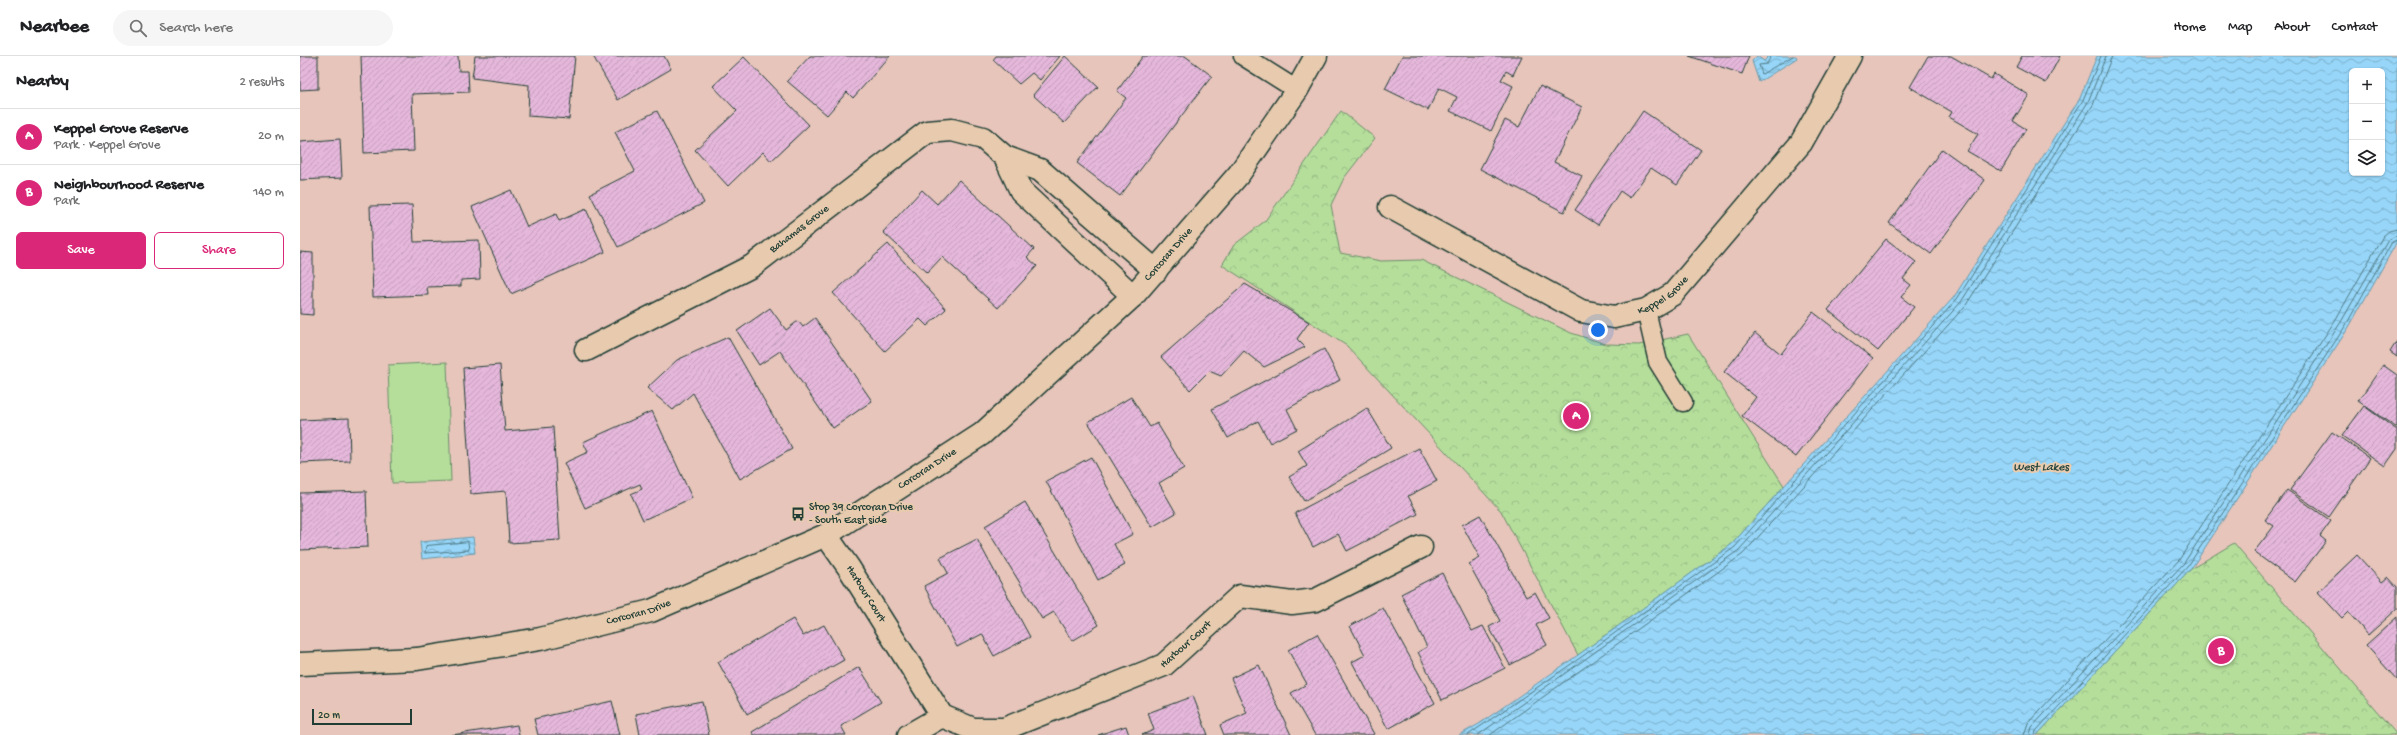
<!DOCTYPE html>
<html lang="en">
<head>
<meta charset="utf-8">
<style>
	:root { --surface:#fff; --page:#f6f6f6; --text:#202124; --muted:#757577; --line:#e0e0e0; --accent:#db2777 }
	body { margin:0; font-family:"Gochi Hand",sans-serif; background:var(--page); color:var(--text) }
	.controls { position:absolute; right:12px; top:12px; display:grid; overflow:hidden; border-radius:6px; box-shadow:0 1px 3px #0004 }
	.controls button { width:36px; height:36px; display:grid; place-items:center; padding:0; border:0; border-bottom:1px solid var(--line); background:var(--surface); color:var(--text); font:20px sans-serif }
	.scale { position:absolute; left:12px; bottom:10px; width:100px; box-sizing:border-box; padding-left:4px; border:2px solid #1f3d34; border-top:0; font-size:11px; line-height:14px; white-space:nowrap; color:#1f3d34; -webkit-text-stroke:3px #e8cbae; paint-order:stroke }
	.you { position:absolute; left:1298px; top:274px; width:14px; height:14px; margin:-10px; border:3px solid #fff; border-radius:50%; background:#1a73e8; box-shadow:0 0 0 6px #1a73e833 }
	.badge { display:grid; place-items:center; width:26px; height:26px; border-radius:50%; background:var(--accent); color:#fff; font-size:13px; font-weight:700 }
	.pin { position:absolute; translate:-50% -50%; border:2px solid #fff; box-shadow:0 1px 4px #0006 }
	.list { margin:0; padding:0; list-style:none }
	h2 { display:flex; justify-content:space-between; align-items:center; height:52px; margin:0; padding:0 16px; font-size:17px }
	h2 small { font-size:13px; font-weight:400; color:var(--muted) }
	.list li { display:grid; grid-template-columns:26px 1fr auto; gap:12px; align-items:center; box-sizing:border-box; height:56px; padding:0 16px; border-top:1px solid var(--line) }
	.list b { display:block; font-size:15px; white-space:nowrap }
	.list p { margin:0; font-size:13px; white-space:nowrap; color:var(--muted) }
	.list em { font-size:13px; font-style:normal; color:var(--muted) }
	.actions { display:flex; gap:8px; padding:12px 16px }
	.actions a { flex:1; padding:9px 0; border:1px solid var(--accent); border-radius:6px; text-align:center; font-size:14px; color:var(--accent) }
	.actions .main { background:var(--accent); color:#fff }
	.icon { flex:none; width:22px; height:22px; fill:none; stroke:currentColor; stroke-width:2; stroke-linecap:round; stroke-linejoin:round }
	.map { position:relative; flex:none; width:2097px; height:679px; overflow:hidden }
	header { display:flex; align-items:center; gap:24px; box-sizing:border-box; height:56px; padding:0 20px; background:var(--surface); border-bottom:1px solid var(--line) }
	header strong { font-size:19px }
	nav { display:flex; gap:22px; margin-inline-start:auto; font-size:14px }
	.search { width:280px; height:36px; background:var(--page); display:flex; align-items:center; gap:10px; box-sizing:border-box; padding:0 14px; border-radius:22px; color:var(--muted); font-size:15px }
	main { display:flex }
	aside { flex:1; background:var(--surface) }
	.map>svg:first-child { display:block }
	.park { fill:url(#park-crowns); stroke:#6a8e68 }
	.pitch { fill:#b5de9b; stroke:#6a8e68 }
	.water { fill:url(#water-waves); stroke:#6799aa; fill-rule:evenodd }
	.lines { fill:none; stroke-linecap:round; stroke-linejoin:round }
	.shore { stroke:#4f7a83; stroke-width:1 }
	.building { fill:url(#building-hatch); stroke:#1f3d34 }
	.service-casing { stroke:#1f3d34; stroke-width:21 }
	.minor-casing { stroke:#1f3d34; stroke-width:25 }
	.tertiary-casing { stroke:#1f3d34; stroke-width:25 }
	.service { stroke:#e8cbae; stroke-width:18 }
	.minor { stroke:#e8cbae; stroke-width:22 }
	.tertiary { stroke:#e8cbae; stroke-width:22 }
	.labels { text-anchor:middle; dominant-baseline:central; stroke-width:4; stroke-linejoin:round; paint-order:stroke }
	.street-label { font-size:11px; fill:#1f3d34; stroke:#e8cbae }
	.poi-label { font-size:11px; fill:#1f3d34; stroke:#e8cbae; text-anchor:start }
	.water-label { font-size:12px; font-style:italic; fill:#25453e; stroke:#e8cbae }
</style>
</head>
<body>
<header>
<strong>Nearbee</strong>
<div class="search"><svg class="icon" aria-label="search" viewBox="0 0 24 24"><circle cx="10" cy="10" r="6"/><path d="M15 15l6 6"/></svg>Search here</div>
<nav><a>Home</a><a>Map</a><a>About</a><a>Contact</a></nav>
</header>
<main>
<aside>
<h2>Nearby<small>2 results</small></h2>
<ul class="list">
<li><span class="badge">A</span><div><b>Keppel Grove Reserve</b><p>Park · Keppel Grove</p></div><em>20 m</em></li>
<li><span class="badge">B</span><div><b>Neighbourhood Reserve</b><p>Park</p></div><em>140 m</em></li>
</ul>
<div class="actions"><a class="main">Save</a><a>Share</a></div>
</aside>
<div class="map">
<svg width="2097" height="679" viewBox="0 0 2097 679">
	<defs>
		<pattern id="park-crowns" width="20" height="18" patternUnits="userSpaceOnUse"><rect width="20" height="18" fill="#b5de9b"/><path d="M2 6a3 3 0 1 1 6 0M12 15a3 3 0 1 1 6 0" fill="none" stroke="#9bbf86"/></pattern>
		<pattern id="water-waves" width="16" height="10" patternUnits="userSpaceOnUse"><rect width="16" height="10" fill="#97d6f9"/><path d="M0 5q4-4 8 0t8 0" fill="none" stroke="#7bafca"/></pattern>
		<pattern id="building-hatch" width="6" height="6" patternUnits="userSpaceOnUse"><rect width="6" height="6" fill="#e5b7da"/><path d="M-1 1l2-2M0 6l6-6M5 7l2-2" fill="none" stroke="#c49ebc"/></pattern>
	</defs>
	<rect width="100%" height="100%" fill="#e7c5bb"/>
	<filter id="ink" filterUnits="userSpaceOnUse"><feTurbulence type="fractalNoise" baseFrequency=".025" numOctaves="2"/><feDisplacementMap in="SourceGraphic" scale="8" xChannelSelector="R" yChannelSelector="G"/><feConvolveMatrix kernelMatrix="1 2 1 2 8 2 1 2 1" color-interpolation-filters="sRGB"/></filter>
	<g filter="url(#ink)">
		<path class="park" d="M1041,55l34,27 -31,40 -13,27 9,48 41,8 40,-1 150,73 35,11 33,1 49,-11 96,152 -52,58 -154,111 -77,-144 -154,-165 -125,-81 12,-20 31,-24z
			M1934,487l163,192h-360l154,-166z"/>
		<path class="pitch" d="M147,306l4,119 -59,2 -4,-118z"/>
		<path class="water" d="M1457,0l7,5 5,-5h27l1,2 -38,24 -7,-21z
			M1797,0h300v185l-3,6 -45,80 -158,242 -154,166h-578l20,-11 99,-69 154,-111 222,-247 126,-199zM2052,15h30v102h-30z
			M173,481l2,16 -53,6 -2,-17z"/>
		<g class="lines">
			<path class="shore" d="M1471,0l-4,8 -8,1 3,9 31,-18
				M168,486l1,8 -44,3 1,-7z
				M1168,679l112,-77 155,-111 222,-248 126,-199 18,-44
				M1178,679l261,-185 222,-248 127,-200 18,-46
				M1190,679l253,-181 223,-249 127,-200 19,-49
				M1724,679l4,-12 151,-163 157,-241 47,-83 6,-5 8,-2
				M1730,679l2,-8 152,-164 157,-241 47,-82 9,-5
				M1735,679l1,-4 152,-165 158,-241 46,-83 5,-2"/>
		</g>
		<path class="building" d="M0,0h18v33l-18,1z
			M61,0h97l1,15h9l1,21 -57,2 2,57 -50,2z
			M175,0h100l-6,63 -41,-3 1,-31 -57,-7z
			M293,0h71l7,13 -53,31z
			M510,0h80l-37,42 -6,-6 -20,23 -40,-34z
			M696,0h64l-20,24 -8,-7 -13,11 -26,-24z
			M765,0l33,31 -34,36 -31,-28z
			M843,0h42l27,20 -92,120 -43,-33 49,-65 -9,-7z
			M1102,0h120l-9,19 -7,-4 -5,9 12,6 -22,45 -41,-20 7,-14 -18,-9 -11,22 -43,-21z
			M1389,0h60l-7,18z
			M1628,0h23l40,23 3,-5 35,21 -16,26 13,8 -25,42 -34,-20 11,-17 -29,-17 3,-5 -42,-25z
			M1722,0h38l-14,27 -30,-16z
			M444,1l65,68 -38,36 -8,-9 -35,34 -33,-36 42,-39 -24,-25z
			M1240,30l42,21 -28,55 28,14 -18,36 -84,-43 25,-49 14,7z
			M357,55l47,92 -86,44 -28,-53 45,-23 -20,-39z
			M1343,55l58,39 -24,35 -26,-17 -21,30 -10,-7 -22,34 -23,-15z
			M40,83l2,39 -42,2v-38z
			M1642,93l43,31 -54,74 -42,-31z
			M659,124l75,69 -7,8 10,9 -39,42 -56,-51 -15,16 -44,-41 39,-42 15,14z
			M211,134l16,37 29,-13 3,7 27,-12 19,43 -94,42 -39,-87z
			M112,149l2,37 65,-2 1,39 -19,1v6l-34,1 1,8 -55,2 -3,-91z
			M1586,183l30,23 -13,17 8,6 -10,12 13,10 -36,44 -50,-41z
			M588,188l58,65 -19,17 -7,-7 -35,32 -52,-58z
			M0,196l13,1v62l-13,-1z
			M945,228l64,38 -12,17 8,8 -41,20 -20,-16 -23,25 -12,-5 -19,19 -29,-33z
			M470,252l16,22 12,-9 5,6 12,-9 57,83 -39,27 -53,-77 -21,14 -22,-34z
			M1513,256l60,46 -77,99 -54,-41 14,-19 -32,-25 31,-39 26,21z
			M428,281l64,112 -52,30 -47,-86 -20,17 -26,-22 30,-28z
			M2097,285v16l-7,-5z
			M1024,293l16,31 -53,29 10,20 -27,14 -12,-22 -30,17 -16,-29z
			M200,309l5,66 48,-4 7,113 -51,3 -3,-52 -35,3 -8,-126z
			M2083,309l14,10v53l-39,-27z
			M831,341l19,30 7,-4 27,45 -25,15 17,30 -24,14 -64,-105z
			M2064,350l33,24v19l-12,17 -43,-30z
			M1067,352l24,40 -87,53 -15,-24 18,-11 -9,-15z
			M352,355l40,87 -49,22 -12,-26 11,-5 -2,-5 -55,24 -21,-45 24,-11 -5,-10z
			M49,362l1,43 -50,2v-43z
			M2032,376l38,26 -41,59 -39,-27z
			M1119,392l18,33 -29,15 10,18 -71,37 -9,-17 -25,13 -18,-34z
			M791,401l42,77 -19,10 11,21 -27,15 -52,-99z
			M1987,434l44,31 -11,15 6,5 -31,41 -41,-30 20,-26 -9,-6z
			M66,435l2,56 -68,3v-57z
			M725,446l74,123 -27,16 -18,-29 -12,7 -57,-93z
			M1180,459l46,82 9,-5 14,26 -13,7 11,20 -37,20 -21,-38 11,-6 -31,-57 11,-6 -18,-33z
			M677,483l53,98 -36,19 -12,-22 -25,13 -33,-61 24,-13 -8,-15z
			M2057,499l25,27 6,-5 9,10v22l-29,26 -20,-23 -6,6 -24,-26z
			M1142,517l30,58 11,-5 22,42 -63,32 -24,-48 9,-5 -26,-53z
			M1083,552l52,95 -47,26 -36,-67 13,-7 -15,-29z
			M2097,561v63l-31,-35z
			M493,563l10,17 21,-11 20,35 -97,54 -29,-52z
			M1017,578l57,100 -2,1h-57l-24,-42 16,-9 -19,-34z
			M959,609l32,70h-67l-4,-10 27,-12 -16,-35z
			M559,611l22,35 -40,24 5,9h-92l-2,-3z
			M893,640l15,39h-66l12,-5 -6,-17z
			M312,645l8,34h-82l-4,-16z
			M402,645l7,34h-69l-4,-21z
			M217,669l2,10h-67z
			M826,670l3,9h-31z"/>
		<g class="lines">
			<g class="service-casing">
				<path id="service" d="M943,0l54,34
					M1346,254l12,52 25,40"/>
			</g>
			<g class="minor-casing">
				<g id="minor">
					<path d="M705,101l16,34 112,105"/>
					<path id="s1" d="M1090,151l191,104 33,6 32,-7 27,-16 128,-151 49,-87"/>
					<path id="s2" d="M286,294l166,-84 175,-134 25,-2 31,8 22,19 35,13 116,101"/>
					<path id="s3" d="M526,479l23,33 93,148 31,13h31l160,-64 76,-69 52,7 24,-3 105,-53"/>
					<path d="M609,679l33,-19"/>
				</g>
			</g>
			<g class="tertiary-casing">
				<g id="tertiary">
					<path id="s4" d="M0,608l117,-5 123,-20 111,-28 175,-76 156,-101 151,-138 106,-122 58,-84 19,-34"/>
				</g>
			</g>
			<use href="#service" class="service"/>
			<use href="#minor" class="minor"/>
			<use href="#tertiary" class="tertiary"/>
		</g>
	</g>
	<defs>
		<g id="bus-bare" transform="scale(1.08)"><path d="M-5-6H5V4H4V6H2V4H-2V6H-4V4H-5ZM-3.5-4V0h7V-4ZM-3.5 1.2v1.5H-2V1.2ZM2 1.2v1.5H3.5V1.2Z" fill="#1f3d34" stroke="#e8cbae" stroke-width="2.5" paint-order="stroke"/></g>
	</defs>
	<g fill-rule="evenodd">
		<use href="#bus-bare" x="498" y="458"/>
	</g>
	<g class="labels">
		<g class="street-label">
			<text stroke="none"><textPath href="#s2" startOffset="246">Bahamas Grove</textPath></text>
			<text stroke="none"><textPath href="#s4" startOffset="992">Corcoran Drive</textPath></text>
			<text stroke="none"><textPath href="#s1" startOffset="306">Keppel Grove</textPath></text>
			<text stroke="none"><textPath href="#s4" startOffset="668">Corcoran Drive</textPath></text>
			<text stroke="none"><textPath href="#s3" startOffset="71">Harbour Court</textPath></text>
			<text stroke="none"><textPath href="#s4" startOffset="344">Corcoran Drive</textPath></text>
			<text stroke="none"><textPath href="#s3" startOffset="482">Harbour Court</textPath></text>
		</g>
		<g class="poi-label">
			<text x="509" y="452">Stop 39 Corcoran Drive<tspan x="509" dy="13">- South East side</tspan></text>
		</g>
		<g class="water-label">
			<text x="1741" y="412">West Lakes</text>
		</g>
	</g>
</svg>
<div class="controls">
<button>+</button>
<button>−</button>
<button><svg class="icon" aria-label="layers" viewBox="0 0 24 24"><path d="M12 4l9 5-9 5-9-5zM3 14l9 5 9-5"/></svg></button>
</div>
<div class="scale">20 m</div>
<div class="you"></div>
<div class="pin badge" style="left:1276px;top:360px">A</div>
<div class="pin badge" style="left:1921px;top:595px">B</div>
</div>
</main>
</body>
</html>
